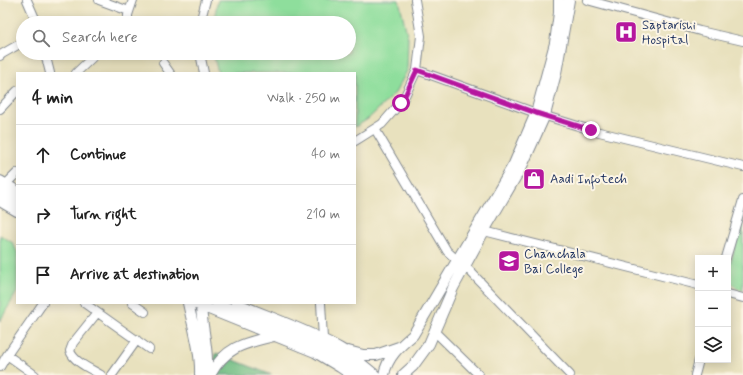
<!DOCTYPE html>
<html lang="en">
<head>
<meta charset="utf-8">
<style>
	:root { --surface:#fff; --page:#f6f6f6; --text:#222; --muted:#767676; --line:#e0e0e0 }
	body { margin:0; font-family:Mynerve,sans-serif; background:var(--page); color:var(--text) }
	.controls { position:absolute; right:12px; bottom:12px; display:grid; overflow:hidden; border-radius:0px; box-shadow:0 2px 10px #0003 }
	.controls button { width:36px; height:36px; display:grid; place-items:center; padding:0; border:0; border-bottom:1px solid var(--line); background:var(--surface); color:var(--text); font:20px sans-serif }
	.stop { position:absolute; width:12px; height:12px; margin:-9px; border:3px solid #b5179e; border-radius:50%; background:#fff }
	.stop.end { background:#b5179e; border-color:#fff; box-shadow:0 1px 4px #0008 }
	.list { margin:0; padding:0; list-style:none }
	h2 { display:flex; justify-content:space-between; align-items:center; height:52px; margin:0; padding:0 16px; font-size:17px }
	h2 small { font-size:13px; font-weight:400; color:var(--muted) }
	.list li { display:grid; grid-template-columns:26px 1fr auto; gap:12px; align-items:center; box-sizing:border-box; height:60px; padding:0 16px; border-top:1px solid var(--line) }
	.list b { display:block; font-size:15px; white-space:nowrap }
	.list em { font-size:13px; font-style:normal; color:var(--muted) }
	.icon { flex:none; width:22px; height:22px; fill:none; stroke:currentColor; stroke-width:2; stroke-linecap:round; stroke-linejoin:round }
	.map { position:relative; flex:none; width:743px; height:375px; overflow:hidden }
	.search { position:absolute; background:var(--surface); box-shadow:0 2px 10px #0003; left:16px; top:16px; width:340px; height:44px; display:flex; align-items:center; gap:10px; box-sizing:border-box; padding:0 14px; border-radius:22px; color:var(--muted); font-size:15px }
	.panel { position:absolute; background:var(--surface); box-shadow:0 2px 10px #0003; left:16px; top:72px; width:340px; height:232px; border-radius:0px }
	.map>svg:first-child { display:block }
	.green { fill:#8ede9c; stroke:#54867d }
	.forest { fill:#72bd84; stroke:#467671 }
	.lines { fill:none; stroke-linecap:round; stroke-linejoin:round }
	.minor-casing { stroke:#82888e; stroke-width:10 }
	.major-casing { stroke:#82888e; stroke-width:12 }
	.minor { stroke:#fff; stroke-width:8 }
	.major { stroke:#fff; stroke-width:10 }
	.route { stroke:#b5179e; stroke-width:5 }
	.labels { text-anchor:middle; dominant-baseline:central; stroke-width:4; stroke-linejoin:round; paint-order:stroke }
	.poi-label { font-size:13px; fill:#1b2f5e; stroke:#fcf5e5; text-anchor:start }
</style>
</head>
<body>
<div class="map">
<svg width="743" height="375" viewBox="0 0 743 375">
	<rect width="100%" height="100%" fill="#fcf5e5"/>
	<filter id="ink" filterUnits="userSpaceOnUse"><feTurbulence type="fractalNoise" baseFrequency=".025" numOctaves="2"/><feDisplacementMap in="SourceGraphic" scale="8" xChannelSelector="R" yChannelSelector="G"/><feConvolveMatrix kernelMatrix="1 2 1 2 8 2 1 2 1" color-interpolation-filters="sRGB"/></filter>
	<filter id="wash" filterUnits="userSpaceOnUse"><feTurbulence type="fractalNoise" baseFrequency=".012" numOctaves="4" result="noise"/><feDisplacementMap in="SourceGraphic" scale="16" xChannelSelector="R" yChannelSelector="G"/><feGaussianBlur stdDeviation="0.9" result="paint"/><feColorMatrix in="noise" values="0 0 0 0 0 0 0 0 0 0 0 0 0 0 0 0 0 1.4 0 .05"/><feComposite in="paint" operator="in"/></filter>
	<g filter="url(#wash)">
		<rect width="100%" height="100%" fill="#e8e1be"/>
		<path class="green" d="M218,0h181l9,38 -1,33 -12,22 -27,26 -13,8v-54h-137l-5,-20h136v-30h-136z
			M743,219v71l-6,-2 -9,-9v-7z
			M0,235l13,8 4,9v40l-17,29z"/>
		<path class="forest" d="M216,353l56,22h-60z"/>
	</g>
	<g filter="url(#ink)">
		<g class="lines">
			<g class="minor-casing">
				<path id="minor" d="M27,0l10,23
					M99,0l30,11
					M587,0l113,31 43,10
					M128,23v-8l5,-15
					M200,23l6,-23
					M45,53l5,20
					M200,53l4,20
					M0,56l2,-2 21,-12
					M163,63l7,10
					M417,70l119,43 55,17 152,37
					M76,73l21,-20
					M0,109l17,-18
					M375,129l72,122 11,10
					M355,141l27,-17 21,-24 14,-30 4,-34 -6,-36
					M6,184l11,-11
					M480,229l4,2 214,54
					M726,258l17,-58
					M465,266l105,109
					M728,294l15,4
					M84,303l65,46
					M132,303l13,9
					M321,303l2,36
					M97,313l-24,30 -3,8c4,11 21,18 31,24
					M434,331l45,44
					M7,355l28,20
					M0,367l7,-12 36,-52
					M112,375l25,-35
					M695,375l4,-15"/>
			</g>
			<g class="major-casing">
				<path id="major" d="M0,181l17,10
					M0,191l17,10
					M0,201l17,10
					M188,303c5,23 13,49 12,72
					M194,303l121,49 25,15 12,8
					M201,303c0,23 9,50 5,72
					M217,303l106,45 34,21 7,6
					M236,303c35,15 72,27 105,46 12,7 23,17 34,26
					M348,351l15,4h13l23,-8
					M210,375c16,-29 35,-32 64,-39
					M384,375c3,-18 16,-29 29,-40l101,-171 22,-51 19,-70 4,-30v-13
					M403,375l10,-9 16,-22 24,-56 31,-57 38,-65 23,-51 11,-42 13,-73"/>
			</g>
			<use href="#minor" class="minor"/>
			<use href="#major" class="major"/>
		</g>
	</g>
	<g class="lines" filter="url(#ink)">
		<path class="route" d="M401,103l2,-3 14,-30 119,43 55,17"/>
	</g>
	<defs>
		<g id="hospital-square" transform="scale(1.15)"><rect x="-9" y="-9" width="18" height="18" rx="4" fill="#b5179e" stroke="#fcf5e5"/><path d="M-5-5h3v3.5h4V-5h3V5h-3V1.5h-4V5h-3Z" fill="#fff"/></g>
		<g id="shop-square" transform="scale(1.15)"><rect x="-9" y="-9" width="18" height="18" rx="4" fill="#b5179e" stroke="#fcf5e5"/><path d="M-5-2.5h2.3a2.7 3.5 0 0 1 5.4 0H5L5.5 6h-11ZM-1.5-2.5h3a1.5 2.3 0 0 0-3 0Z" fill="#fff"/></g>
		<g id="university-square" transform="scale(1.15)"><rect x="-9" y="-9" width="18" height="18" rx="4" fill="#b5179e" stroke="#fcf5e5"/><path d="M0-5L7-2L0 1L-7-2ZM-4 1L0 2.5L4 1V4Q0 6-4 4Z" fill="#fff"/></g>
	</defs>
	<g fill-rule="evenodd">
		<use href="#hospital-square" x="626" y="32"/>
		<use href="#shop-square" x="534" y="179"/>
		<use href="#university-square" x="509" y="261"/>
	</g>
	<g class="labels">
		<g class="poi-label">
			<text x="642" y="25">Saptarishi<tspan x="642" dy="15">Hospital</tspan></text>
			<text x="550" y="179">Aadi Infotech</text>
			<text x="524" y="254">Chanchala<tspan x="524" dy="15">Bai College</tspan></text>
		</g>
	</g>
</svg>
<div class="controls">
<button>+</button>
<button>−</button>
<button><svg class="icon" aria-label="layers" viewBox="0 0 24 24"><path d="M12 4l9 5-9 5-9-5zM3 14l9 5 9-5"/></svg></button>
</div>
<div class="stop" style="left:401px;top:103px"></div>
<div class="stop end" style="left:591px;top:130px"></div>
<div class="search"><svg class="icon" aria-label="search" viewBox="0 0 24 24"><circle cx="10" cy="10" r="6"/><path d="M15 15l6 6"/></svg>Search here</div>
<section class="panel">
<h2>4 min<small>Walk · 250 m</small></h2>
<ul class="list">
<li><svg class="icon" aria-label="ahead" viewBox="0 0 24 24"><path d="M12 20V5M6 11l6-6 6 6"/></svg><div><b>Continue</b></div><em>40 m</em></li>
<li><svg class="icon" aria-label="right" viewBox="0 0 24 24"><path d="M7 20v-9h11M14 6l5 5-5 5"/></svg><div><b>Turn right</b></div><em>210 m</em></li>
<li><svg class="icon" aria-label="arrive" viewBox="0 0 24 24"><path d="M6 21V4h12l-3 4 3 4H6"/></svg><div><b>Arrive at destination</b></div></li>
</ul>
</section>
</div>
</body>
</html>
